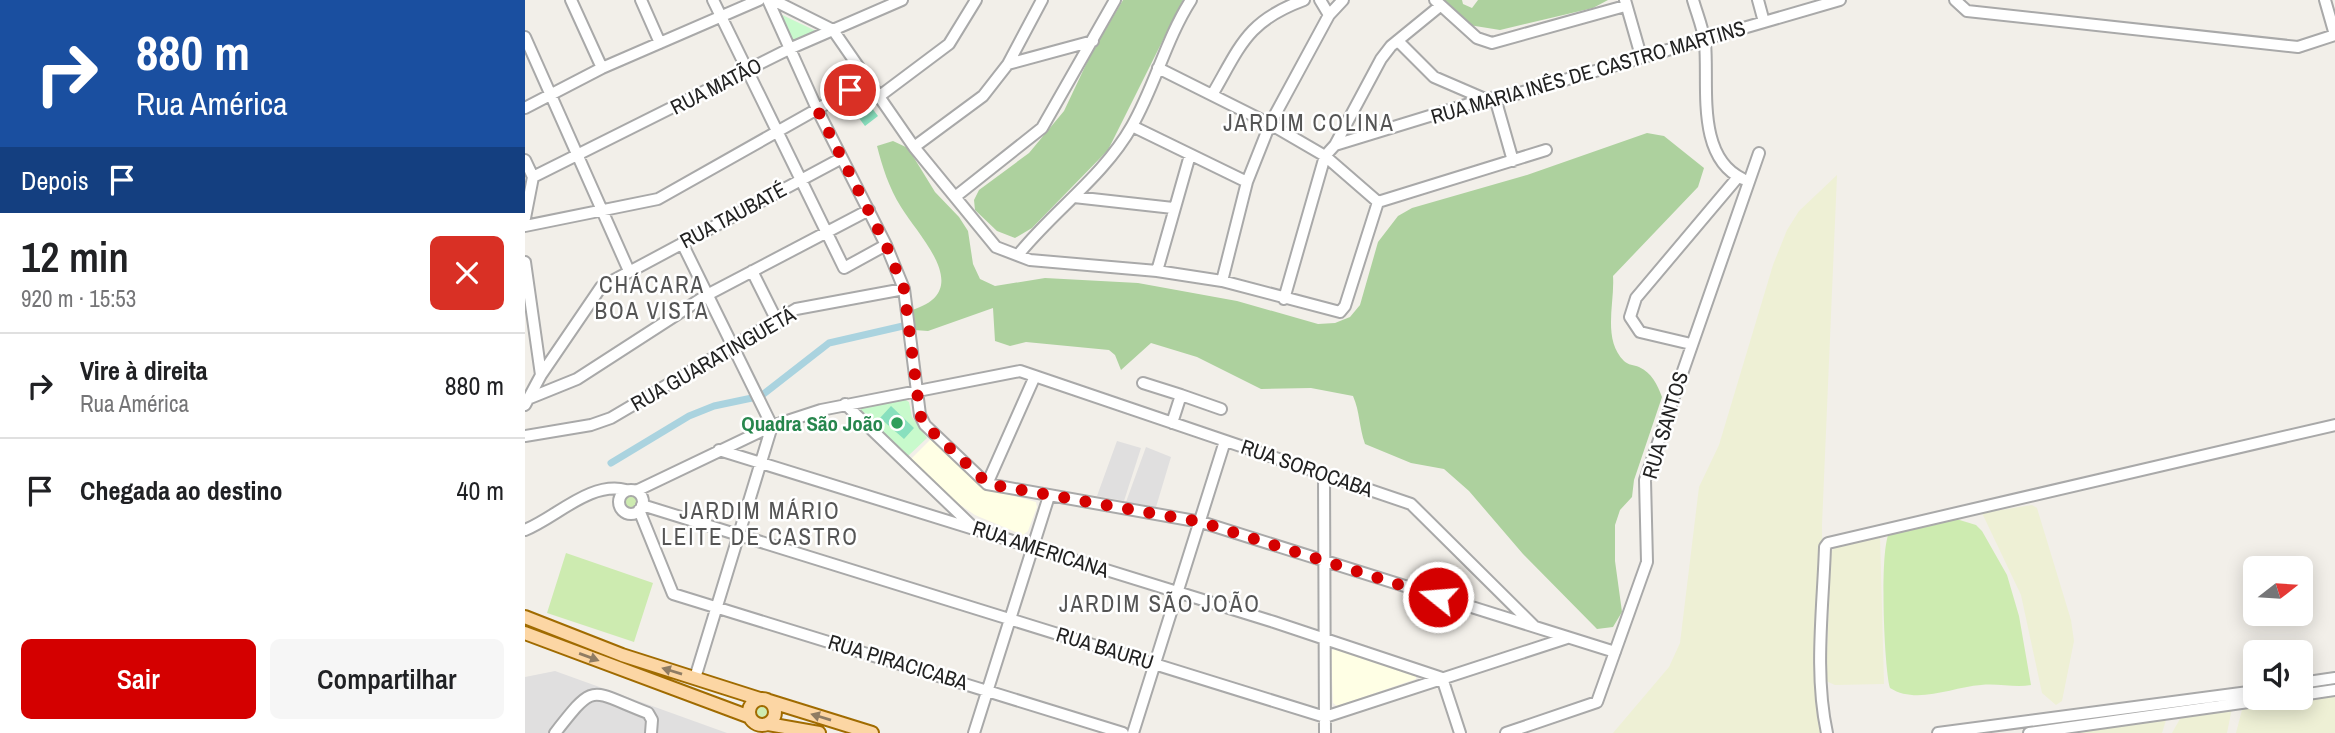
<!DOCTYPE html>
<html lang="pt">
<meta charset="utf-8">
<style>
body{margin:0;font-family:"Archivo Narrow",sans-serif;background:#f6f6f6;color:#202124;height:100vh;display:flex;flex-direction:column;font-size:26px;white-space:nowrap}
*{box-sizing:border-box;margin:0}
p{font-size:23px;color:#757577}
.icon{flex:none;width:38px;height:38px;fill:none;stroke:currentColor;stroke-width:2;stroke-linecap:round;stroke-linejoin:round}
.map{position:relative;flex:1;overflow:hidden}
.side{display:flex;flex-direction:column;background:#fff;width:525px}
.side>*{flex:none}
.guide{background:#1a4fa0;color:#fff;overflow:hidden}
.needle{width:46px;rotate:73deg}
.tools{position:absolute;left:1718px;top:556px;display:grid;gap:14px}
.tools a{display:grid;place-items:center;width:70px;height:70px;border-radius:10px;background:#fff;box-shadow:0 4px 18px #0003;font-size:35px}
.pin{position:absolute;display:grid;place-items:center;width:60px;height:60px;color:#fff;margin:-30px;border:4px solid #fff;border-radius:50%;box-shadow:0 2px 7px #0007}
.me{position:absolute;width:77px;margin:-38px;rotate:287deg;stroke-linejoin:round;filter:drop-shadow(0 0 5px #0008)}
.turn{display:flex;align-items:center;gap:24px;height:147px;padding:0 21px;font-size:32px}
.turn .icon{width:91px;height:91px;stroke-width:2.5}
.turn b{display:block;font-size:49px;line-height:60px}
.then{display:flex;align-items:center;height:66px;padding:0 21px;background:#0003;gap:14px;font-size:26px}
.round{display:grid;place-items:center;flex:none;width:74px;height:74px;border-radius:10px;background:#f6f6f6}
.summary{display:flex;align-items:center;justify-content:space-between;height:119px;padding:0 21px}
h1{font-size:42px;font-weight:600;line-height:52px}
.primary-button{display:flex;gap:14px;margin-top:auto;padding:14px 21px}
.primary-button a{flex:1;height:80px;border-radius:10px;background:#d40000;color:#fff;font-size:28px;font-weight:600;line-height:80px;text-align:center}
.primary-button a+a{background:#f6f6f6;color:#202124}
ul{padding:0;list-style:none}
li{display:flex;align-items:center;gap:21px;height:105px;padding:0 21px;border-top:2px solid #e0e0e0}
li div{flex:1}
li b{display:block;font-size:26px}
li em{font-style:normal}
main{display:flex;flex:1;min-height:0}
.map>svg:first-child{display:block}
.residential{fill:#e0dfdf}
.education{fill:#ffffe5}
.farmland{fill:#eef0d5}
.grass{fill:#cdebb0}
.forest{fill:#add19e}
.park{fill:#c8facc}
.pitch{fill:#88e0be}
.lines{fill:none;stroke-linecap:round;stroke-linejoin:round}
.canal{stroke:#aad3df;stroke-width:7}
.minor-casing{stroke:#a9a9a9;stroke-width:14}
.major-casing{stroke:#a06b00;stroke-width:16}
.minor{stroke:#fff;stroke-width:10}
.major{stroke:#fcd6a4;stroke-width:12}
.oneway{fill:#8f7c63}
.route{stroke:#d40000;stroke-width:12;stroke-dasharray:0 21.6}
.leisure-dot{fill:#2e9e5b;stroke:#fff;stroke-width:2.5}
.labels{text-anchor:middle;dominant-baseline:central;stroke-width:5;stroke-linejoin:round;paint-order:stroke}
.street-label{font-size:21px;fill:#222;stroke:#fff}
.leisure-label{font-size:21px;font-weight:bold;fill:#27864d;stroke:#fff;text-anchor:end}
.neighbourhood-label{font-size:23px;letter-spacing:2px;fill:#555;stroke:#fff}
</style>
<main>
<section class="side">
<div class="guide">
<div class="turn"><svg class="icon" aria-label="right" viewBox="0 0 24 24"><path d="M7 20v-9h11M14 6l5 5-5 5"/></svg><div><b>880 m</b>Rua América</div></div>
<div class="then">Depois<svg class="icon" aria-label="arrive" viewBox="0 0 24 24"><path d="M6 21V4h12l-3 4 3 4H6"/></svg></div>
</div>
<div class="summary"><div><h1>12 min</h1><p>920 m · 15:53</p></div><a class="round" style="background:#d93025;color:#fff"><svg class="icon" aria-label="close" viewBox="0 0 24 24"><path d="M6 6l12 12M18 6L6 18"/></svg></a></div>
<ul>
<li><svg class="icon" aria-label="right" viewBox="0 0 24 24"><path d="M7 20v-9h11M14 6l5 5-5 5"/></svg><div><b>Vire à direita</b><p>Rua América</p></div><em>880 m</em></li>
<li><svg class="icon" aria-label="arrive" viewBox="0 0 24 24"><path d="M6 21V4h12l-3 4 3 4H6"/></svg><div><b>Chegada ao destino</b></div><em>40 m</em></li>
</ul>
<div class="primary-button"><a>Sair</a><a>Compartilhar</a></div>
</section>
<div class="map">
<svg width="1810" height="733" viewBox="0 0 1810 733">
<rect width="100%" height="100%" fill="#f2efe9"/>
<path class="residential" d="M 592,441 L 616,448 L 599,501 L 572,496 Z
M 621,447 L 646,457 L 631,507 L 601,502 Z
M 30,671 L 202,733 L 0,733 L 0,677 Z"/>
<path class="education" d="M 406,439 L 459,488 L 511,502 L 512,507 L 503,531 L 498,535 L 450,515 L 434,504 L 386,459 Z
M 809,649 L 891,675 L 891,679 L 812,706 L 808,703 L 806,651 Z"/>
<path class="farmland" d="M 1312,175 L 1297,525 L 1299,733 L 1088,733 L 1144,667 L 1155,643 L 1174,487 L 1194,445 L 1248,265 L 1262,230 L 1274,211 Z
M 1507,505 L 1512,508 L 1546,620 L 1549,641 L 1537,701 L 1531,705 L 1517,693 L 1496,595 L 1457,513 Z
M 1355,536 L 1359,684 L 1310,685 L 1301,681 L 1306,551 L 1318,542 Z
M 1810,695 L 1810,733 L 1711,733 L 1718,706 Z
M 1707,708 L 1702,733 L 1647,733 L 1656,717 Z
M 1642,717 L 1637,733 L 1534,733 Z"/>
<path class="grass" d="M95 502a10 10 0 1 1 20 0a10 10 0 1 1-20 0Z
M 1428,518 L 1451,525 L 1457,531 L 1482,575 L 1494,616 L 1506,685 C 1490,688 1473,683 1456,685 C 1427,687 1392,705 1365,688 C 1359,669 1354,543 1365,532 Z
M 41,553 L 128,583 L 109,642 L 22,613 Z
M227 712a10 10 0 1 1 20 0a10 10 0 1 1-20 0Z"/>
<path class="forest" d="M 598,0 L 658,0 L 583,150 L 507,228 L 490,238 L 472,231 L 450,210 L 449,200 L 454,190 L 504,153 L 539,111 L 565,56 Z
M 917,0 L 937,0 L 938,4 L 947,8 L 953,0 L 1083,0 L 1068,8 L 975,30 L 944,25 Z
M 1122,133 L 1139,136 L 1179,168 L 1173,187 L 1088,276 C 1090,303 1077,339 1099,361 C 1103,365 1109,365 1114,367 C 1127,373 1132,384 1137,397 L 1109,480 L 1107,497 L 1095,510 L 1090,525 L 1090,561 L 1097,612 L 1088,627 L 1072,629 L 998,554 L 944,491 L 919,469 L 886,463 L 840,444 C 834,427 835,412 828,396 L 786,388 L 736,389 L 672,357 L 626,343 L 596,370 L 590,355 L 584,350 L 501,342 L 485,346 L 470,341 L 468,308 L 403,331 L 389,330 L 387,310 C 450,291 395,238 376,207 C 364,188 357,166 352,146 L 368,141 L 383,148 L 410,192 L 434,217 L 443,231 L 448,264 L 455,279 L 470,286 L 520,278 L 613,283 L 712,301 L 793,324 L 810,323 L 825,317 L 835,305 L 853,242 L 873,216 L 887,208 L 1002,175 Z"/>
<path class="park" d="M 251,12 L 291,31 L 267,44 Z
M 379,399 L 384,402 L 387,417 L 402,438 L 383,456 L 336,410 L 336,407 Z"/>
<path class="pitch" d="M 337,95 L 353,116 L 340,126 L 324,105 Z
M 366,406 L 389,428 L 379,439 L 355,418 Z"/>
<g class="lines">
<path class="canal" d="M 236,396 L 304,343 L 378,326
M 86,463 L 164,416 L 189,406 L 227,398"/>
<defs>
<path id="minor" d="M 46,0 L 77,68
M 116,0 L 135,43
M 188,0 L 319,268 L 361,245
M 243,0 L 292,109 L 361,245 L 379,289 L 395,415 L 400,425 L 462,484 L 676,522 L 1090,652
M 248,0 L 308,30 L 389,147 L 471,247 L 505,260 L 632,271 L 697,281 L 815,312 L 820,306 L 853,202
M 795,0 L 804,15
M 910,0 L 952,38 L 967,43 L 1100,6
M 1100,0 L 1116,56
M 1168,0 C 1172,14 1178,28 1180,43 C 1184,84 1170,157 1218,179
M 1233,0 L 1239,22
M 1430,0 L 1442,11 L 1773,47 L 1810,35
M 1800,0 L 1810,35
M 0,37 L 104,271
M 873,41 L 909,77 L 960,99
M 483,64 L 568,41
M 633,68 L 745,124 L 800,156 L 853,202
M 687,95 C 716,45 722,21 779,0
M 352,98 L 424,44 L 451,0
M 970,98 L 988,161
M 0,108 L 77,68 L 234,0
M 607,126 L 722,182
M 810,145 L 960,99 L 991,94 L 1315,0
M 389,147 L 458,96 L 483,64 L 517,0
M 0,160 L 8,177 L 0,218
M 8,177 L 264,49 L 377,0
M 430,197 L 517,128 L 590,0
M 549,197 L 648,208
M 853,202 L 1021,150
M 0,226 L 133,199 L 342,81
M 157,243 L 247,426
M 493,255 C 529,210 578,177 607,126 C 630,86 641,39 666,0
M 0,262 L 16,375
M 227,271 L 253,323
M 632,271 L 665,155
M 697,281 L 722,182 L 745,124 L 804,15 L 818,0
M 759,299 L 800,156 L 810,145 L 856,59 L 866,46 L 915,6
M 1166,344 L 1115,332 L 1105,317 L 1111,298 L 1213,177
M 618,383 L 656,395 L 647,423
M 656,395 L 696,409
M 5,398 L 52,379 L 182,295 L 344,210
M 320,404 L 447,526
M 0,405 L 16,375 L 76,287 L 317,158
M 0,436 L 66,425 L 86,418 L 271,309 L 379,289
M 194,450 L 749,622 L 917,678 L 935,733
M 799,474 L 800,733
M 462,484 L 510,376
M94 502a12 12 0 1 1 24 0a12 12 0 1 1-24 0Z
M 111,491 L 247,426 L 296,410 L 495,371 L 886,504 L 1009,626
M 117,505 L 800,717 L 1042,638
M 114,510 L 148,594 L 598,733
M 0,530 C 32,517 65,481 101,490
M 170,678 L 247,426
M 1776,683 L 1810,678
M 1776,695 L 1810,690
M 30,733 C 71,681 63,690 123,713 L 127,720 L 126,733
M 449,733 L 524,496
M 608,733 L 700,441
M 981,733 L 1072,702 L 1122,562 L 1120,480 L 1234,153
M 1302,733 C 1289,674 1298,608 1300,547 L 1303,543 L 1810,425
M 1413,733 L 1731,691
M 1504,733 L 1752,698"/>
<path id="major" d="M 0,617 L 97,655 L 235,699
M 0,633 L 225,717
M224 712a13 13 0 1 1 26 0a13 13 0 1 1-26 0Z
M 244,701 L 347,733
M 243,724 L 294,733"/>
</defs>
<use href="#minor" class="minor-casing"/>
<use href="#major" class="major-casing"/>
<use href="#minor" class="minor"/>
<use href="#major" class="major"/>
</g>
<defs><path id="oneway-solid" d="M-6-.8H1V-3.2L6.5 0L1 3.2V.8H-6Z" transform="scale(1.75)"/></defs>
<g class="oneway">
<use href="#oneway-solid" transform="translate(64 657) rotate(20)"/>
<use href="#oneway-solid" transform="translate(147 671) rotate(-163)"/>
<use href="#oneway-solid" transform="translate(296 717) rotate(-163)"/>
</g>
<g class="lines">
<path class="route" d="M 325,90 L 292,109 L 361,245 L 379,289 L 395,415 L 400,425 L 463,484 L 676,522 L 913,597"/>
</g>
<circle class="leisure-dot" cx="372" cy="423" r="7"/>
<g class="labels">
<g class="street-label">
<text transform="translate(1063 72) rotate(-16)">RUA MARIA INÊS DE CASTRO MARTINS</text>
<text transform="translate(191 86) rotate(-27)">RUA MATÃO</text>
<text transform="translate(208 215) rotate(-28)">RUA TAUBATÉ</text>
<text transform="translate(188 359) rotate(-30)">RUA GUARATINGUETÁ</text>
<text transform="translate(1140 425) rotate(-73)">RUA SANTOS</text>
<text transform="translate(782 468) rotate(19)">RUA SOROCABA</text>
<text transform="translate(516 549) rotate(18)">RUA AMERICANA</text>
<text transform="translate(580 648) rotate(17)">RUA BAURU</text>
<text transform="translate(373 662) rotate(17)">RUA PIRACICABA</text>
</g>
<g class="leisure-label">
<text x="358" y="423">Quadra São João</text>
</g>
<g class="neighbourhood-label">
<text x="784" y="122">JARDIM COLINA</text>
<text x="127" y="284">CHÁCARA<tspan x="127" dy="26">BOA VISTA</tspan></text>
<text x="235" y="510">JARDIM MÁRIO<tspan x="235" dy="26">LEITE DE CASTRO</tspan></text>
<text x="635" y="603">JARDIM SÃO JOÃO</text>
</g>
</g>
</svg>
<div class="tools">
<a><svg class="needle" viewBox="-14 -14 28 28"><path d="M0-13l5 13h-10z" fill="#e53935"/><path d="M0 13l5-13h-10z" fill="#757577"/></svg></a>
<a><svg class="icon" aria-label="sound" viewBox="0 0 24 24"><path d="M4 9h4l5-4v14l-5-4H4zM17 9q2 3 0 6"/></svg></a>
</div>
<div class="pin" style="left:325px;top:90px;background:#d93025"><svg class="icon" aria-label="arrive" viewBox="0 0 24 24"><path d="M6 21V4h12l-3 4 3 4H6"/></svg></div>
<svg class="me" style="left:913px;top:597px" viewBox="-20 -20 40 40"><circle r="17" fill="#d40000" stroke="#fff" stroke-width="3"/><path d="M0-11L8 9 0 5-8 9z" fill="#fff"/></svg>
</div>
</main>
